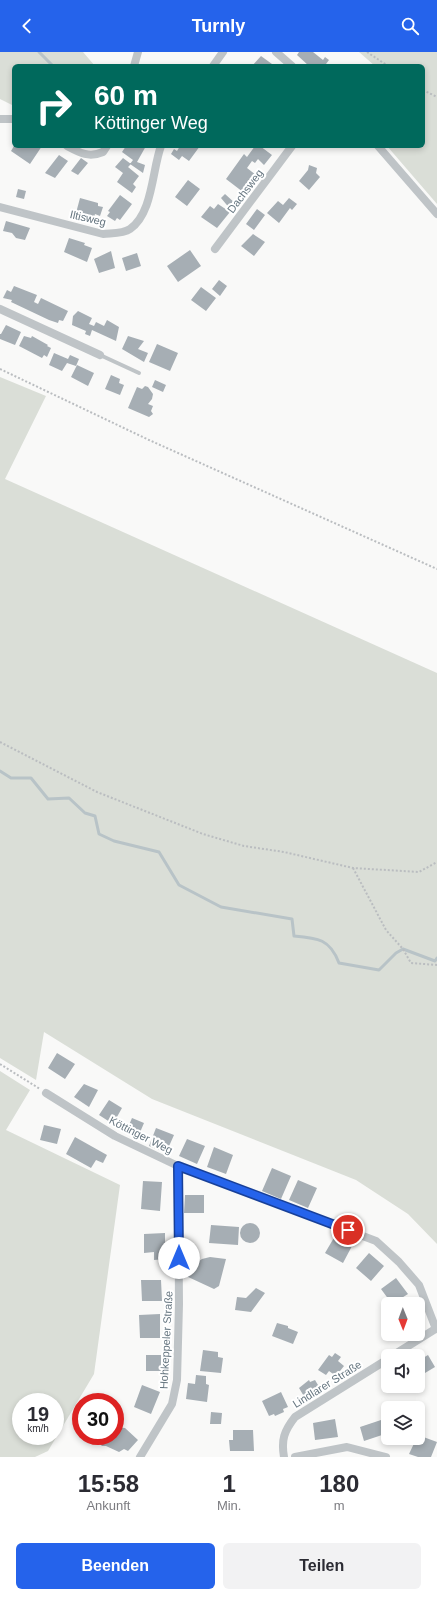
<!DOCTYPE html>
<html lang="de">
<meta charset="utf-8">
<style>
body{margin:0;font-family:Arial,sans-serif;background:#f2f2f3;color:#2b2b33;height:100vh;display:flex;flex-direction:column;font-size:15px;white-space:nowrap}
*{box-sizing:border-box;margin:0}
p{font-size:13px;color:#7c7c81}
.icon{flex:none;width:22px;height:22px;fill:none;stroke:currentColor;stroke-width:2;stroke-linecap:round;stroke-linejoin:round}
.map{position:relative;height:1405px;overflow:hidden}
.details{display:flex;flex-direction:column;background:#fff;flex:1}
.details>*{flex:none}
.banner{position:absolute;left:12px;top:12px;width:413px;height:84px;border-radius:6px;box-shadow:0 2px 6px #0003;background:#00695c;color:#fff;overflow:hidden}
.needle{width:26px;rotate:179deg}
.tools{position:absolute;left:381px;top:1245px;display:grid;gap:8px}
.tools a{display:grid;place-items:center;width:44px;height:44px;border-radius:6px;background:#fff;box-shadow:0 2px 6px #0003;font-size:20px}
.speed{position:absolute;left:12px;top:1341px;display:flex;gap:8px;font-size:20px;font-weight:700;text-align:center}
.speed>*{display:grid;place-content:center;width:52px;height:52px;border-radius:50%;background:#fff;box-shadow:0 2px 6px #0003;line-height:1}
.speed small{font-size:10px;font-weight:400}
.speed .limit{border:6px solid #d22;background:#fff;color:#111}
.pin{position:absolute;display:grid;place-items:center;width:34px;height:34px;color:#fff;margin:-17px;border:2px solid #fff;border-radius:50%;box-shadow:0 1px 4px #0007}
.me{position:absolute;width:44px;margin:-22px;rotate:0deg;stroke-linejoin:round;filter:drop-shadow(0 0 3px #0008)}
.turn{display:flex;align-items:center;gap:14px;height:84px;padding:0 16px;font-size:18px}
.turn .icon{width:52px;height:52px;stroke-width:2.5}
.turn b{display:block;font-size:28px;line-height:34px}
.eta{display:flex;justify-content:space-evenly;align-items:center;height:68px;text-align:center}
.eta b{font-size:24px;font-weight:700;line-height:28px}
.primary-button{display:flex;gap:8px;margin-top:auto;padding:8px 16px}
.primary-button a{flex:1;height:46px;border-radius:6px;background:#2563eb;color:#fff;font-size:16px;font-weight:700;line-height:46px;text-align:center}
.primary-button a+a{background:#f2f2f3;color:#2b2b33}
header{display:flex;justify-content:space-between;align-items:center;height:52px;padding:0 16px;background:#2563eb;color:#fff;font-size:18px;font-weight:700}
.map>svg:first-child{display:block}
.green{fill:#daded7;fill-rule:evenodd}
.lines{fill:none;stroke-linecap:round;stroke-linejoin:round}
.stream{stroke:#b8c3c7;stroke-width:3}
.building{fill:#a6aeb4}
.path{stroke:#babdc0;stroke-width:2;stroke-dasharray:2 2;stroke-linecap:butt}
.lane{stroke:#bfc4c7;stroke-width:4}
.street{stroke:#bfc4c7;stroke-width:8}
.route-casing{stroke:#184099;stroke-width:10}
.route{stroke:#2563eb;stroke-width:7}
.labels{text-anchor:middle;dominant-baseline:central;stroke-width:4;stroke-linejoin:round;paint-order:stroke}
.street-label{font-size:11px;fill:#667680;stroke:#fff}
</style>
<header><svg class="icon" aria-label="back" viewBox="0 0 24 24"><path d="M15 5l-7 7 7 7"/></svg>Turnly<svg class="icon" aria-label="search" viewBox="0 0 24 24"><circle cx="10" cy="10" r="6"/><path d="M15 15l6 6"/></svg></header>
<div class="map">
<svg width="437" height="1405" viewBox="0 0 437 1405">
<rect width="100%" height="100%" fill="#f9f9f8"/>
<path class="green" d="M 0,0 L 83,0 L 95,14 L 14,14 L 14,54 L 0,47 Z
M 359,0 L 437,0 L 437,152 L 387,94 L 423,94 L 423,14 L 375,14 Z
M 0,325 L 46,344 L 5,427 L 437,621 L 437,1192 L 408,1162 L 356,1128 L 152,1047 L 44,980 L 36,1028 L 0,1006 Z
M 0,1019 L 30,1038 L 6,1078 L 120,1133 L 94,1322 L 48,1399 L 35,1405 L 0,1405 ZM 21,1350 L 55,1350 L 55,1384 L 21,1384 Z"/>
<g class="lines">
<path class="stream" d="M 39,0 L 53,14
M 0,719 L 11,726 L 31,726 L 48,747 L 69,746 L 85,761 L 95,764 L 99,782 L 114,789 L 159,800 L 179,833 L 221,855 L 292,867 L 294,884 C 318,886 330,887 339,911 L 379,918 L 396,901 L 403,897 L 435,909 L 437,906"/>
</g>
<path class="building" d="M 299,0 L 313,0 L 323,8 L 325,5 L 329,8 L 326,12 L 329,14 L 309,14 L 297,3 Z
M 261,4 L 272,12 L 271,14 L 252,14 Z
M 14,94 L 30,95 L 42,94 L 30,112 L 11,99 Z
M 126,94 L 146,94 L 137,110 L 145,113 L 143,121 L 130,112 L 133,108 L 122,100 Z
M 180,94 L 200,94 L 189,109 L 182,104 L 179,108 L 171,102 L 174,97 L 177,99 Z
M 255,94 L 260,94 L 272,103 L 264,113 L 258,107 L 255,111 L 252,109 L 247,116 L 256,123 L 243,140 L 226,127 L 244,102 L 247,105 Z
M 59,103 L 68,109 L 55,126 L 45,121 Z
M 81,106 L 88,111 L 78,123 L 71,119 Z
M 123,106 L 131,112 L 128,115 L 139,124 L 133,132 L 136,135 L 132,141 L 117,130 L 123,121 L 115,115 Z
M 309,113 L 317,116 L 316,121 L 320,125 L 309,138 L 299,129 L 308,118 Z
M 188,128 L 200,137 L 187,154 L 175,145 Z
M 18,137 L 26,139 L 24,147 L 16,145 Z
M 225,142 L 236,152 L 231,158 L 221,146 Z
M 120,143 L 132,152 L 120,168 L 117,166 L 115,169 L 107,164 L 110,160 L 108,159 Z
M 80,146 L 98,151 L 98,154 L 103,155 L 100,164 L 95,162 L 94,166 L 76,161 Z
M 289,146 L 297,152 L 292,158 L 290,156 L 279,171 L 267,161 L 278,149 L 283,153 Z
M 218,152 L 230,160 L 217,176 L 201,165 L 210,154 L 214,157 Z
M 257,157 L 265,163 L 254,178 L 246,172 Z
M 6,169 L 30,176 L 25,188 L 16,186 L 12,181 L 3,179 Z
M 253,182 L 265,190 L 254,204 L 241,194 Z
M 69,186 L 85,191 L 84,193 L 92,196 L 87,210 L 64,200 Z
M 190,198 L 201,214 L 178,230 L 167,214 Z
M 111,199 L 115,216 L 99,221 L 94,207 Z
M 137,201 L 141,214 L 126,219 L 122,206 Z
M 219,228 L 227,234 L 220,244 L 212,237 Z
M 14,234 L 37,243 L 34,250 L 38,252 L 41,246 L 68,259 L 63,269 L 59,268 L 58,271 L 49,268 L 11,250 L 12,248 L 3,246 L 7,238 L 11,240 Z
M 201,235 L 216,246 L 206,259 L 191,248 Z
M 78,259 L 92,266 L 89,272 L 94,274 L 96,270 L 104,274 L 107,268 L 119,275 L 116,289 L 92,278 L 90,284 L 85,282 L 86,279 L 72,273 L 73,264 Z
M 6,273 L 21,280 L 15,293 L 0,287 L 0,282 L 1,282 Z
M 24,284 L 31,286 L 32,284 L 48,293 L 47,294 L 51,296 L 47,305 L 44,303 L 42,306 L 19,294 Z
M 128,284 L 144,289 L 138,297 L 148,301 L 144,310 L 122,297 Z
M 157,292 L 178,301 L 170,319 L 149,310 Z
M 54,301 L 68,307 L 70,303 L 79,307 L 76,314 L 67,311 L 62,319 L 49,313 Z
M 77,313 L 94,321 L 88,334 L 71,325 Z
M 111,323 L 120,327 L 119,331 L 124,333 L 120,343 L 105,337 Z
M 155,328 L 166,333 L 163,340 L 152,335 Z
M 145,334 L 148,335 L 153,342 L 152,347 L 148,352 L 153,354 L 151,359 L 153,362 L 149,365 L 128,356 L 137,335 L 142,337 Z
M 57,1001 L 75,1012 L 65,1027 L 48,1016 Z
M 84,1032 L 98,1038 L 89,1055 L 74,1045 Z
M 109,1048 L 122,1056 L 113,1072 L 99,1063 Z
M 132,1066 L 144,1071 L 138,1085 L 126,1080 Z
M 44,1073 L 61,1077 L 57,1092 L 40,1088 Z
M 156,1076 L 174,1083 L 166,1101 L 149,1094 Z
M 75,1085 L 107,1103 L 103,1111 L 96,1108 L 91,1116 L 66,1102 Z
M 187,1087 L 205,1094 L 197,1112 L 179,1104 Z
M 214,1095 L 233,1103 L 226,1122 L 207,1115 Z
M 272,1116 L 291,1124 L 281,1147 L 262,1139 Z
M 298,1128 L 317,1136 L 308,1156 L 289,1148 Z
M 143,1129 L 162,1130 L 160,1159 L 141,1157 Z
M 185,1143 L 204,1143 L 204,1161 L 184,1161 Z
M240 1181a10 10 0 1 1 20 0a10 10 0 1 1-20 0Z
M 211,1173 L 239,1175 L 238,1193 L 209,1191 Z
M 165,1181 L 165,1207 L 154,1208 L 154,1200 L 144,1201 L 144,1182 Z
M 335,1184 L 352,1194 L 343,1211 L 325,1201 Z
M 369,1201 L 384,1214 L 371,1229 L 356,1216 Z
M 210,1205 L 226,1207 L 219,1234 L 214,1237 L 186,1224 L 188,1217 L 202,1207 Z
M 396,1226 L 408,1242 L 392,1252 L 381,1237 Z
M 141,1228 L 161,1228 L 162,1249 L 142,1249 Z
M 256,1236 L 265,1241 L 251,1260 L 235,1258 L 237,1245 L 246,1246 Z
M 160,1262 L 160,1286 L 140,1286 L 139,1263 Z
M 277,1271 L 288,1274 L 288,1276 L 298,1280 L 293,1292 L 272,1284 Z
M 388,1282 L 404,1282 L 405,1283 L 397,1288 L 395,1284 L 390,1286 Z
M 203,1298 L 218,1300 L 218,1305 L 223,1306 L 221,1321 L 200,1319 Z
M 335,1301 L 341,1305 L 338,1309 L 344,1314 L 336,1324 L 329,1319 L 326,1323 L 318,1318 L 329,1303 L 332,1305 Z
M 146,1303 L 161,1303 L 161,1319 L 146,1319 Z
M 428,1303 L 435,1315 L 425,1321 L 422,1316 L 420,1317 L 418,1310 L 423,1305 L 423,1306 Z
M 196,1323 L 206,1324 L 206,1332 L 209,1333 L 207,1350 L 186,1347 L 188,1331 L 195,1332 Z
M 309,1328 L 310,1330 L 315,1328 L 321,1338 L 305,1346 L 299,1336 Z
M 142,1333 L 160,1340 L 151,1362 L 134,1355 Z
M 281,1340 L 288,1355 L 283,1357 L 284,1360 L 275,1364 L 274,1362 L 269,1364 L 262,1349 Z
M 211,1360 L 222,1361 L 221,1372 L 210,1372 Z
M 387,1366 L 388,1381 L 364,1389 L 360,1375 Z
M 335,1367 L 338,1385 L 315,1388 L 313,1371 Z
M 115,1375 L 125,1376 L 138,1388 L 128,1399 L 124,1397 L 119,1400 L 106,1394 L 102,1394 L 99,1391 L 103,1384 L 115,1384 Z
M 233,1378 L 253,1378 L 254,1399 L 230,1399 L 229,1388 L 233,1388 Z
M 418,1383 L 437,1390 L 431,1405 L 418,1405 L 409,1402 Z"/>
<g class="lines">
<path class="path" d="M 367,0 L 388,14
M 423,38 L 437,45
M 0,317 L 149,388 L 437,517
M 0,690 L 97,740 L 203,782 L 244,794 L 284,800 L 353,816 L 419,820 L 437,810
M 353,816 L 386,878 L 403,897 L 411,911 L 437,913
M 0,1012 L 40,1037"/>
<path class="lane" d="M 100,303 L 139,321"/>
<path class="street" d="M 276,0 L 292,14
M 134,14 L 138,0
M 213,14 L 223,0
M 0,67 L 14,67
M 67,94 C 80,101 89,106 103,100 L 107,94
M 378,94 L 437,162
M 0,155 L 103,182 C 111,181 123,182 130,177 C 153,161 152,118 161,94
M 215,197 L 292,94
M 0,257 L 100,303
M 46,1041 L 115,1084 L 178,1114 L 376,1189 L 399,1210 L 419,1233 L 436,1277
M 392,1304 L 437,1276
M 140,1405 L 172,1352 L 177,1328 L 179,1252 L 178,1114
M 284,1405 C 281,1388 284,1379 295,1365 L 388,1307
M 295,1405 L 347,1395 L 386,1405"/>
</g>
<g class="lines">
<defs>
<path id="route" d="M 179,1206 L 178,1114 L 348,1178"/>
</defs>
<use href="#route" class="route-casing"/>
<use href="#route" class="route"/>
</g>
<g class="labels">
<g class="street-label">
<text transform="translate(245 139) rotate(-53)">Dachsweg</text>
<text transform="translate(88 166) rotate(13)">Iltisweg</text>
<text transform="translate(141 1083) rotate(27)">Köttinger Weg</text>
<text transform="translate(166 1288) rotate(-87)">Hohkeppeler Straße</text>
<text transform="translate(327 1332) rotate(-32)">Lindlarer Straße</text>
</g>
</g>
</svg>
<div class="tools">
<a><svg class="needle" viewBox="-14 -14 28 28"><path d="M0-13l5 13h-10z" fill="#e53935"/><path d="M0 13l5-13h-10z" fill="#7c7c81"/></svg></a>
<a><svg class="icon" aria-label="sound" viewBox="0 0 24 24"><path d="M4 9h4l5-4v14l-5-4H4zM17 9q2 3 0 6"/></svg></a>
<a><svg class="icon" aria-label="layers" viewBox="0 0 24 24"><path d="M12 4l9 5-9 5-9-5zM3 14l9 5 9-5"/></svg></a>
</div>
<div class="speed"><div>19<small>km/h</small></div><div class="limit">30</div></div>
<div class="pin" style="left:348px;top:1178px;background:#d93025"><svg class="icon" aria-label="arrive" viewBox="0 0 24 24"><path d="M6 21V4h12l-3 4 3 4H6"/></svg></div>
<svg class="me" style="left:179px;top:1206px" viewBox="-20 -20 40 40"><circle r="19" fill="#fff"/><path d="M0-13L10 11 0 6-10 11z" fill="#2563eb"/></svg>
<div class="banner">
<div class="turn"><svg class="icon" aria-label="right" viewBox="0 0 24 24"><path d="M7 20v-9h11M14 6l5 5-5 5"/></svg><div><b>60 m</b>Köttinger Weg</div></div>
</div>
</div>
<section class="details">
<div class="eta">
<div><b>15:58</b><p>Ankunft</p></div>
<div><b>1</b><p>Min.</p></div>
<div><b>180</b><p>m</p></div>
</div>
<div class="primary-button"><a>Beenden</a><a>Teilen</a></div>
</section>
